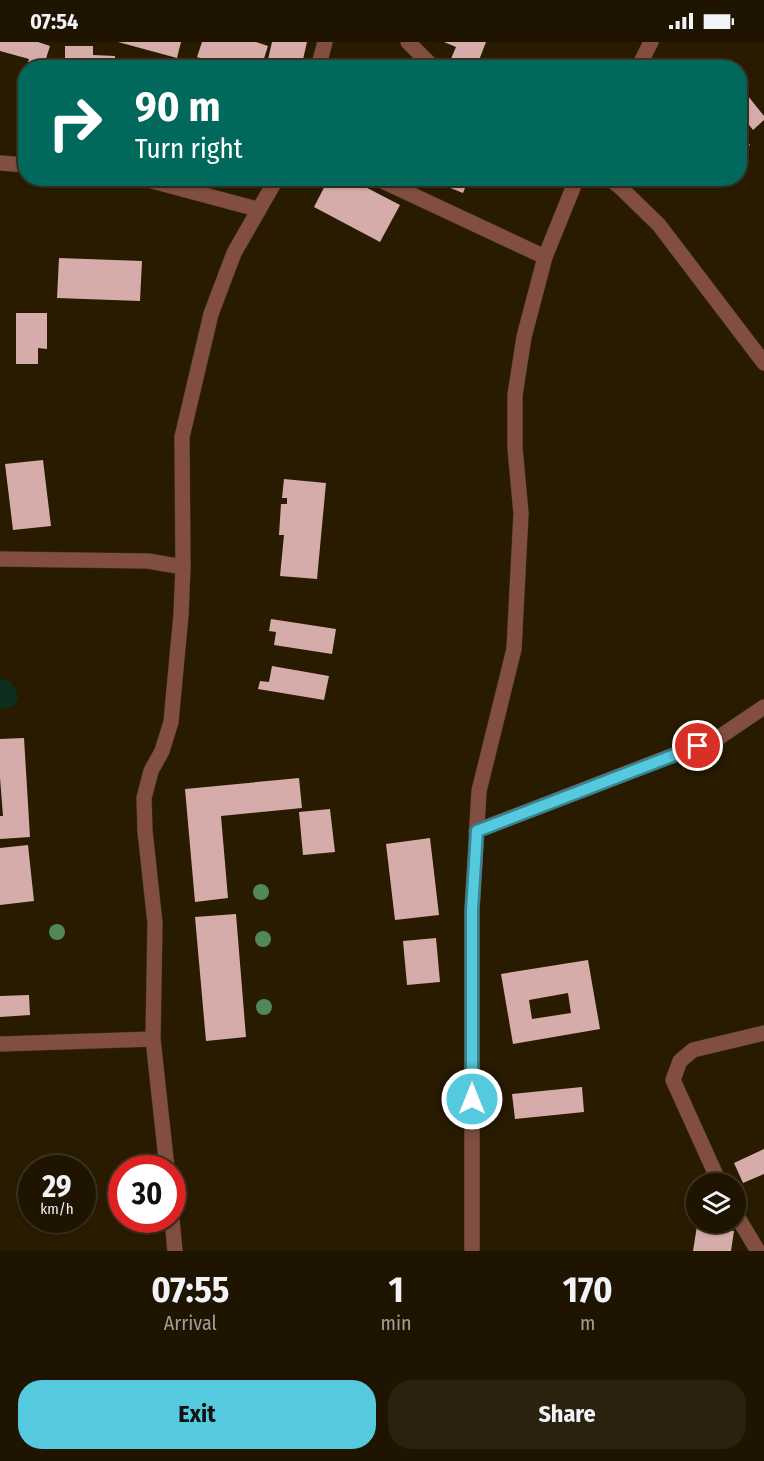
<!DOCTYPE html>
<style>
body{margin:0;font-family:"Fira Sans Condensed",sans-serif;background:#2b210f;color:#f1f3f6;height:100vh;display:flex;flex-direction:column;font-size:22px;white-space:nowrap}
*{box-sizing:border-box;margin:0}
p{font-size:20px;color:#a19e99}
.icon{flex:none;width:33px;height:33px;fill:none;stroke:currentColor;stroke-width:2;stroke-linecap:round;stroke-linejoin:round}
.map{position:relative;height:1209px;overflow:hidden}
.drawer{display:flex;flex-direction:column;background:#1e1400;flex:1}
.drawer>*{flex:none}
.top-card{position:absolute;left:18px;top:18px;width:729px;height:126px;border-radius:24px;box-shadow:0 2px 4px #0004,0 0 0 2px #3c3322;background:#00695c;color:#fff;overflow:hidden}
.buttons{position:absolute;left:686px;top:1131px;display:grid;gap:12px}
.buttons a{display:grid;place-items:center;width:60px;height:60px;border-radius:50%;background:#1e1400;box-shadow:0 2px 4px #0004,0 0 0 2px #3c3322;font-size:30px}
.speed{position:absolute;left:18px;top:1113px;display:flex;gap:12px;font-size:30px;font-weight:700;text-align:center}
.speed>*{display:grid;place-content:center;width:78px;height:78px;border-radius:50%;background:#1e1400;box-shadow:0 2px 4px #0004,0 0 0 2px #3c3322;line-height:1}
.speed small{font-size:15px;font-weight:400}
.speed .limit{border:9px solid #d22;background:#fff;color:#111}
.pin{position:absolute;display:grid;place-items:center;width:51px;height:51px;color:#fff;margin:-26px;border:3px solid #fff;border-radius:50%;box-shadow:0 2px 6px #0007}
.me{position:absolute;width:66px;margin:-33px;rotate:0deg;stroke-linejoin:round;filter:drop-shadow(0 0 4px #0008)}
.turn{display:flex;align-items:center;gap:21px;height:126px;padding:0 18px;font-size:27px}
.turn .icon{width:78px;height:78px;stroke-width:2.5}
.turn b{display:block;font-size:42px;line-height:51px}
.eta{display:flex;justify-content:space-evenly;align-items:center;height:102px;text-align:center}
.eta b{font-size:36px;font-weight:700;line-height:42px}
.primary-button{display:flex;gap:12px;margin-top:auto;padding:12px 18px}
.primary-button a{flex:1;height:69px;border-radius:24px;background:#55cadf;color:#111;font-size:24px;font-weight:700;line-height:69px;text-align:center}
.primary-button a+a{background:#2b210f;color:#f1f3f6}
.status{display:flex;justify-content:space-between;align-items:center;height:42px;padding:0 30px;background:#1e1400;direction:ltr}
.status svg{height:16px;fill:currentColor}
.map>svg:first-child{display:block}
.green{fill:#0d2f1d}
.building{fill:#d6acaa;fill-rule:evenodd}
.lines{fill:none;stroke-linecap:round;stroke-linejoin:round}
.street-casing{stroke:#43361d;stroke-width:16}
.street{stroke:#814e41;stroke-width:15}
.tree{fill:#51875a}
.route-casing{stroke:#378391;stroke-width:15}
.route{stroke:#55cadf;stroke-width:10}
</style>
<div class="status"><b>07:54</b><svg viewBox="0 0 49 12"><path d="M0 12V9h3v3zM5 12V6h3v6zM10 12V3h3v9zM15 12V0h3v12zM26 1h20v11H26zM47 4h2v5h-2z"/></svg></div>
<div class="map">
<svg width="764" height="1209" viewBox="0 0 764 1209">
<rect width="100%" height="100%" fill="#281b00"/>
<path class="green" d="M 0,637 C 12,637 16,646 18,657 L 13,665 L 0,666 Z"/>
<path class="building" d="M 0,0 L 38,0 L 50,4 L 43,26 L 26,26 L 29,17 L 0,9 Z
M 118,0 L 181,0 L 177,16 Z
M 202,0 L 256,0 L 268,4 L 261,26 L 220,26 L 221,23 L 197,15 Z
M 272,0 L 307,0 L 301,26 L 266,26 Z
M 444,0 L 486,0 L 476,26 L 447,26 L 456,5 Z
M 65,4 L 93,4 L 93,13 L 115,14 L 115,26 L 65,26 Z
M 740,44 L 764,74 L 764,78 L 753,88 L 740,71 Z
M 740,90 L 750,103 L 740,112 Z
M 329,136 L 348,136 L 400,163 L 380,200 L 314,165 Z
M 435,136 L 469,136 L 463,151 L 433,139 Z
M 59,216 L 142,219 L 140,259 L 57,256 Z
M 16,271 L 47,271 L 47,307 L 38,306 L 38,322 L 16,322 Z
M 43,418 L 51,484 L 13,488 L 5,422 Z
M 284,437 L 326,441 L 317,537 L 280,534 L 284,493 L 279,493 L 281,462 L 287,462 L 287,456 L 282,456 Z
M 271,577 L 336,587 L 332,612 L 274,603 L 276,590 L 269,589 Z
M 272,624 L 329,634 L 324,658 L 258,647 L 260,639 L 269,640 Z
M 24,696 L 30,795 L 0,797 L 0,774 L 3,774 L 0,736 L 0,697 Z
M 299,736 L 302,766 L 221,774 L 228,856 L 195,860 L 185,747 Z
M 330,767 L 335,810 L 303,813 L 299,770 Z
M 430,796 L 439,873 L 395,878 L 386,802 Z
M 28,803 L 34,859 L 0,863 L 0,806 Z
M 236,872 L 246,995 L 206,999 L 195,875 Z
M 436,896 L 440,940 L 407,943 L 403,899 Z
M 588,918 L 600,987 L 513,1002 L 501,932 ZM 568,951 L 571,971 L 532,977 L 529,958 Z
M 29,953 L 30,973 L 0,975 L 0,954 Z
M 582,1045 L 584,1070 L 515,1077 L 512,1052 Z
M 764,1107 L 764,1132 L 743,1141 L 734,1121 Z
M 697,1184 L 734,1189 L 731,1209 L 693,1209 Z"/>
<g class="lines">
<defs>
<path id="street" d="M 408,0 L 434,26
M 318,26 L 325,0
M 638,26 L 651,0
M 0,121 L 26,123
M 141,136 L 257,167
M 376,136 L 545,215
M 609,136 L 620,145 L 659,183 L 764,321
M 0,517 L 148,519 L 183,525 L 181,573 L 171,680 L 162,709 L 151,729 L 144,756 L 145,789 L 155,881 L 153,997 L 167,1126
M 183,525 L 182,395 L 211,272 L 234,211 L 277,136
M 476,789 L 718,696 L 764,665
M 0,1002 L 153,997
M 720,1142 L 673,1038 L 680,1019 L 693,1008 L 764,991
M 735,1171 L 758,1209
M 172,1178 L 175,1209
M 472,1209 L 472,868 L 479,749 L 514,607 L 521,471 L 515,406 L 515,353 L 524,295 L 545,215 L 577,136"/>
</defs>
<use href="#street" class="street-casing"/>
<use href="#street" class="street"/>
</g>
<g class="tree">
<circle cx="261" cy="850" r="8"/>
<circle cx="57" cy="890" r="8"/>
<circle cx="263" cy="897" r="8"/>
<circle cx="264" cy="965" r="8"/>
</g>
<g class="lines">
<defs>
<path id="route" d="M 472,1057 L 472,868 L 477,789 L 698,704"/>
</defs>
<use href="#route" class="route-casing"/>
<use href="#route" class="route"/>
</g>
</svg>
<div class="buttons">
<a><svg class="icon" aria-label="layers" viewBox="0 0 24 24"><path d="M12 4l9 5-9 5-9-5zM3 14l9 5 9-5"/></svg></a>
</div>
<div class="speed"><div>29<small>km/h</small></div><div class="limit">30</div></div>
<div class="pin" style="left:698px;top:704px;background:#d93025"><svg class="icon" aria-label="arrive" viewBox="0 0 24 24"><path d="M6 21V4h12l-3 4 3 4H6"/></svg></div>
<svg class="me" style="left:472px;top:1057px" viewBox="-20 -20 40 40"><circle r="17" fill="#55cadf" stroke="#fff" stroke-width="3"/><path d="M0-11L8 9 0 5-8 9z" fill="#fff"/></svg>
<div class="top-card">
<div class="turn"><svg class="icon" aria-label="right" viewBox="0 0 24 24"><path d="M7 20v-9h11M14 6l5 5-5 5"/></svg><div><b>90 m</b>Turn right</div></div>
</div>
</div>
<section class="drawer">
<div class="eta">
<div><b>07:55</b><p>Arrival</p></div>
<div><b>1</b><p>min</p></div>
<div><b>170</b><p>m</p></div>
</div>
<div class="primary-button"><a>Exit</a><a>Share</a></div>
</section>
